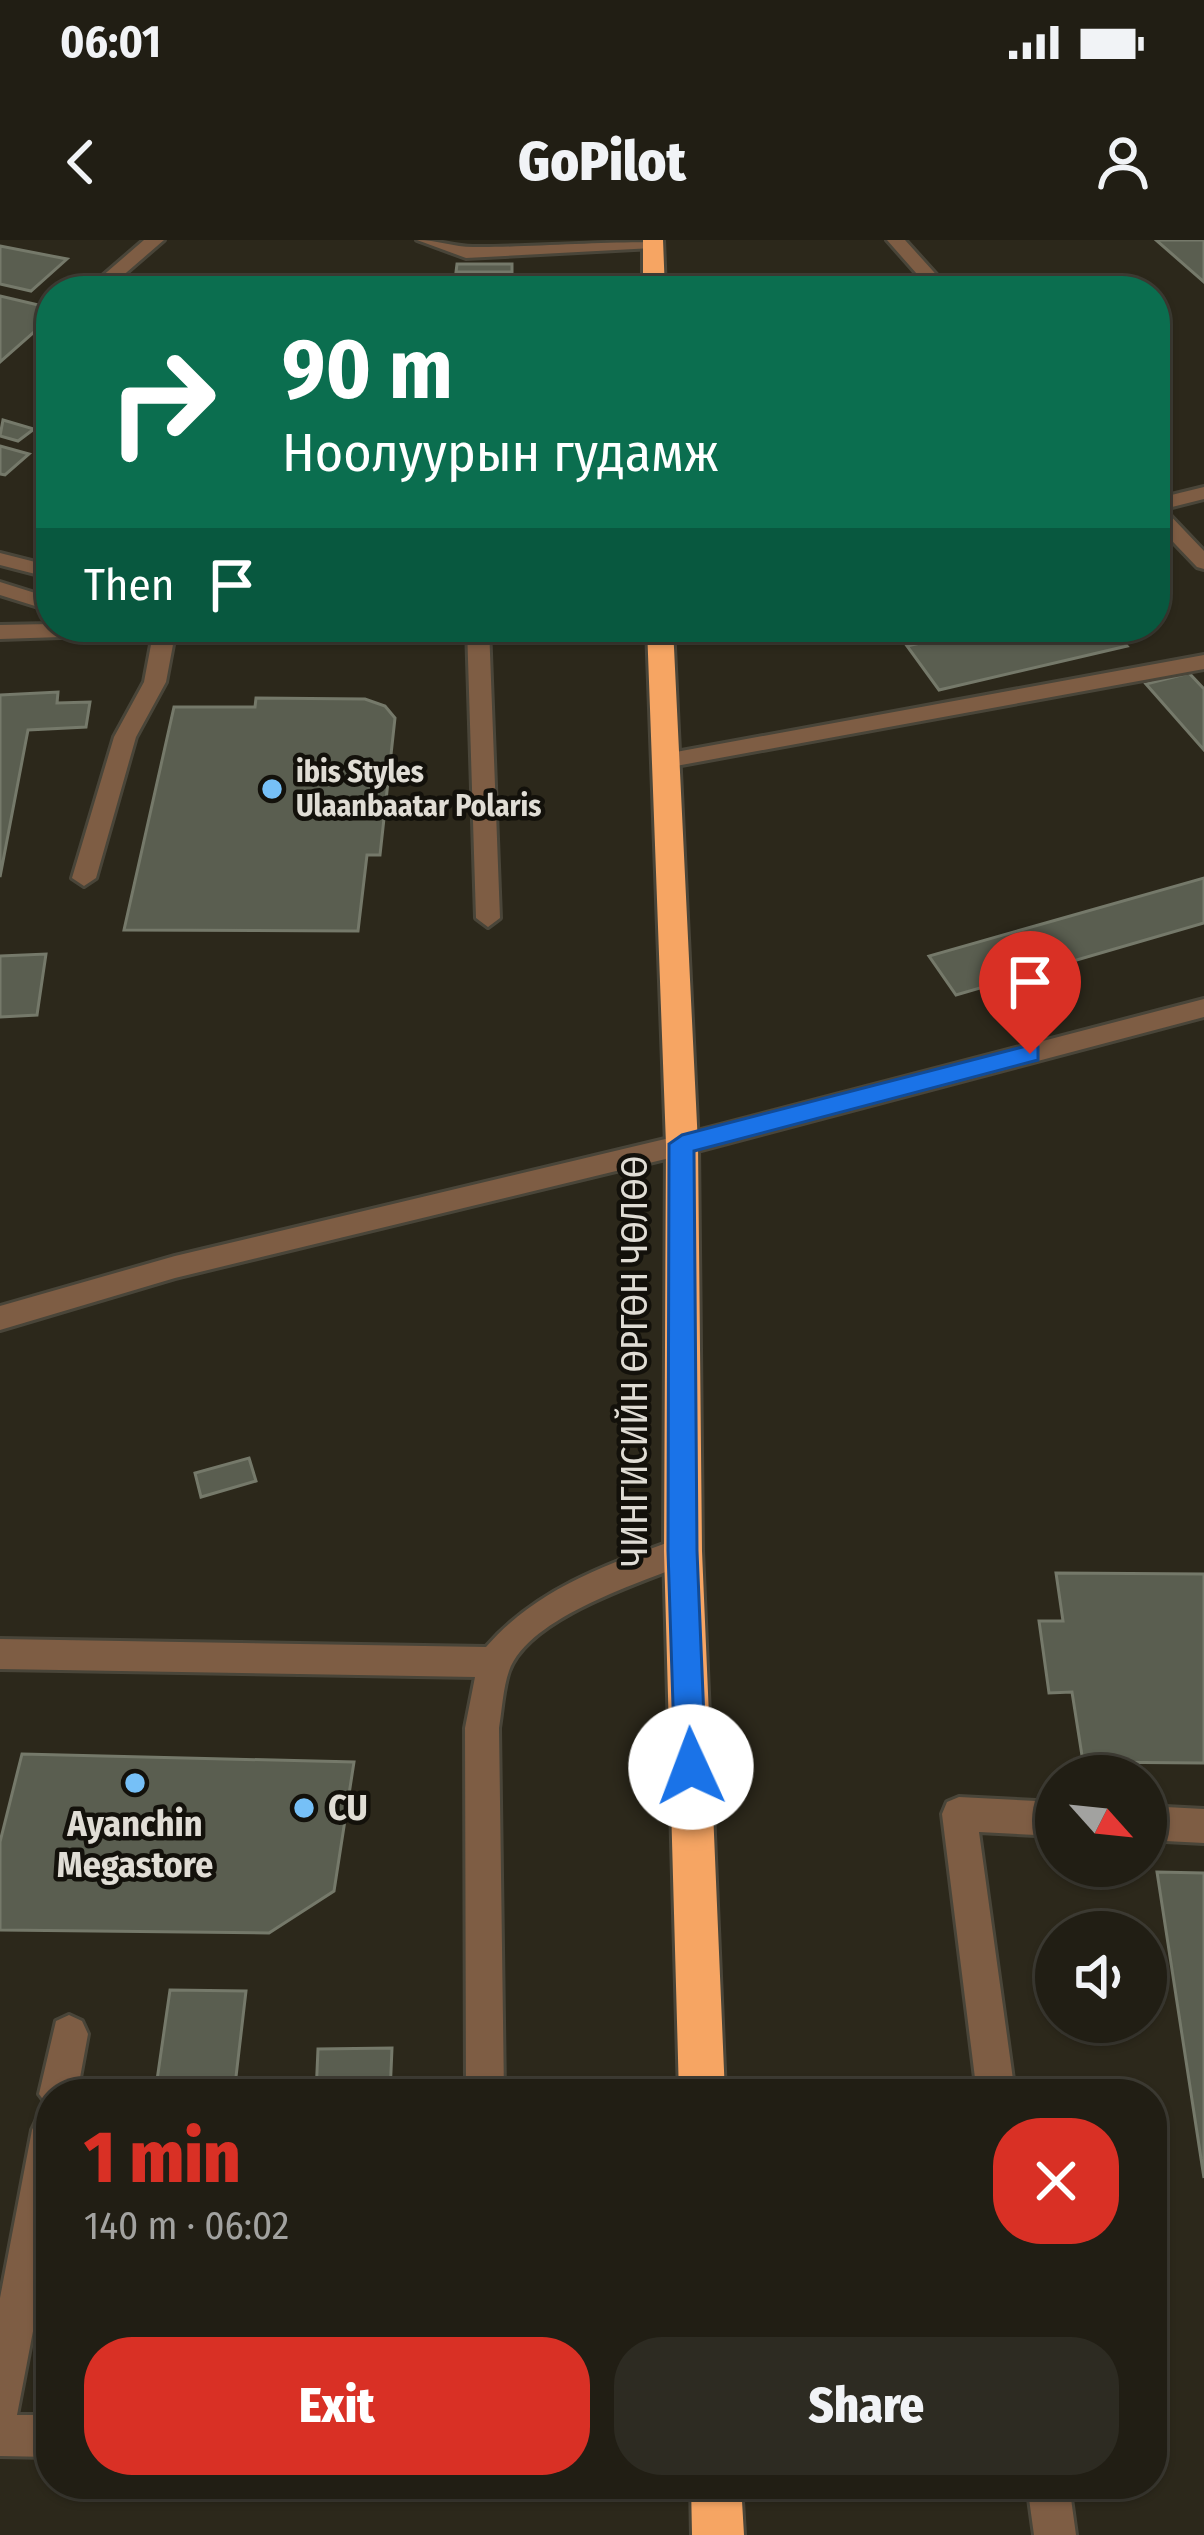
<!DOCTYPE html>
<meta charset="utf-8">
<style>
body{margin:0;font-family:"Fira Sans Condensed",sans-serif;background:#2d2b22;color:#f1f3f6;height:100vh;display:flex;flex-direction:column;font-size:45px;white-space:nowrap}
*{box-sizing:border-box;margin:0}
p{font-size:39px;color:#a2a2a0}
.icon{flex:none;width:66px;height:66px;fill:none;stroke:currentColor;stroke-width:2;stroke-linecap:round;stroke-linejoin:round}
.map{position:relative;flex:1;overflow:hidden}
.details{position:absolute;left:36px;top:1839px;width:1131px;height:420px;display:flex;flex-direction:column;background:#211e14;border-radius:48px;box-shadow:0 3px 9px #0004,0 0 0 3px #3e3c34}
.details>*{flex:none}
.guide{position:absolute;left:36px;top:36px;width:1134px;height:366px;border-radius:48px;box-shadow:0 3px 9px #0004,0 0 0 3px #3e3c34;background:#0b6e4f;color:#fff;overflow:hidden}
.needle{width:78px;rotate:117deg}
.buttons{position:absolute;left:1035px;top:1515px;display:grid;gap:24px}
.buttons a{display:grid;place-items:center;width:132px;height:132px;border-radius:50%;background:#211e14;box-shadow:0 3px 9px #0004,0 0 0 3px #3e3c34;font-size:60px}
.pin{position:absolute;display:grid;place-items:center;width:102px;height:102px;color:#fff;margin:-123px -51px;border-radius:50% 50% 50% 0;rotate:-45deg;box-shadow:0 0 12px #0007}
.pin .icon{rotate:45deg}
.me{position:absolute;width:132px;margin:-66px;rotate:358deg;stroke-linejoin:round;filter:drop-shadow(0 0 9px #0008)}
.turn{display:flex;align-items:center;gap:42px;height:252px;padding:0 48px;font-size:54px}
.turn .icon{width:156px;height:156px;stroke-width:2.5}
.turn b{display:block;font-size:84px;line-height:102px}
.then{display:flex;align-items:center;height:114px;padding:0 48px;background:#0003;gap:24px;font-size:45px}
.round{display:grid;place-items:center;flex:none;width:126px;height:126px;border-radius:48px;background:#2d2b22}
.summary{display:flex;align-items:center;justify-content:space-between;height:204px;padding:0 48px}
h1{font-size:72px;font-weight:800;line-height:90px;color:#d93025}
.cta{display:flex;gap:24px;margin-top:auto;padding:24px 48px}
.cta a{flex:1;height:138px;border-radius:48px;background:#d93025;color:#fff;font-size:48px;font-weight:800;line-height:138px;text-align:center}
.cta a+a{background:#2d2b22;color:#f1f3f6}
.status{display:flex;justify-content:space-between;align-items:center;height:84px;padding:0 60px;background:#211e14;direction:ltr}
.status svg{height:33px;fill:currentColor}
header{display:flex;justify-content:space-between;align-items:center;height:156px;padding:0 48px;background:#211e14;font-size:54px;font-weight:800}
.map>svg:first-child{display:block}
.building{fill:#5a5e50;stroke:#75796a;stroke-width:3}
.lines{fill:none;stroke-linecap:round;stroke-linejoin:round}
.minor-casing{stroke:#494539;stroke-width:6}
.highway-casing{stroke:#494539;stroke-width:6}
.minor{fill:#7e5d44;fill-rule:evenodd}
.highway{fill:#f6a563;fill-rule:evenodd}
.route{fill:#1a73e8;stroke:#114b97;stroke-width:3}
.poi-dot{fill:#76c0f7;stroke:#13110b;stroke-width:4.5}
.labels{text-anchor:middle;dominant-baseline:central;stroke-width:9;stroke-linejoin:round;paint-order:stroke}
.far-poi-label{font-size:30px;font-weight:bold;fill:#e0ddd5;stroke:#13110b;text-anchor:start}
.street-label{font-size:36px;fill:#e0ddd5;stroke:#13110b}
.poi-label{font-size:36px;font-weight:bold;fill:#e0ddd5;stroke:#13110b;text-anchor:start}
</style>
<div class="status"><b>06:01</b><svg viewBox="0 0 49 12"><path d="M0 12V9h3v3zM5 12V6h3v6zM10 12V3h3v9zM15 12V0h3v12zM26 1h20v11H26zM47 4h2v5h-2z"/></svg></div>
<header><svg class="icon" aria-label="back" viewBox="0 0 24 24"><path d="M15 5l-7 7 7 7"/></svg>GoPilot<svg class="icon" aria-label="person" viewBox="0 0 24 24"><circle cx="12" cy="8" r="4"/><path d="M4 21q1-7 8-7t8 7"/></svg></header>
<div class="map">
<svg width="1204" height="2295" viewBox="0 0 1204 2295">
<rect width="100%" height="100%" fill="#2c281b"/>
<path class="building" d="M 1156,0 L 1204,0 L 1204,42 Z
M 0,6 L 67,19 L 31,51 L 0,44 Z
M 457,24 L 512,24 L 512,32 L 456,32 Z
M 150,38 L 215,51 L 136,51 Z
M 0,56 L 51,68 L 51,77 L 0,122 Z
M 3,180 L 34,189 L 18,201 L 0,196 Z
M 0,206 L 29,214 L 5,235 L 0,234 Z
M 991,387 L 1110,387 L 1127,406 L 939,450 L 907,406 Z
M 1189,433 L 1204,449 L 1204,510 L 1146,444 Z
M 58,452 L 57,463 L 90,462 L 86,487 L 28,490 L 0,637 L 0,455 Z
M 256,458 L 365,459 L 385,466 L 395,478 L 380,615 L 367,615 L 358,691 L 124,690 L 174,467 L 255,467 Z
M 1204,638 L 1204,683 L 956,755 L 929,716 Z
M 46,714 L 37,775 L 0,777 L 0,716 Z
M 249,1218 L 256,1241 L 201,1257 L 195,1233 Z
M 1056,1333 L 1204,1334 L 1204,1523 L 1083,1522 L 1072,1452 L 1049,1453 L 1039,1381 L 1063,1381 Z
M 22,1514 L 354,1522 L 334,1651 L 269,1693 L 0,1690 L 0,1602 Z
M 1157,1632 L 1204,1633 L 1204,1938 Z
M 170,1750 L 246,1751 L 234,1854 L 155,1854 Z
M 392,1808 L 390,1854 L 316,1854 L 318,1809 Z"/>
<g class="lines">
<defs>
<path id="minor" d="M 144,0 L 164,0 L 105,51 L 85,51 Z
M 417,0 C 437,0 454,7 473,7 C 522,8 622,0 662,3 L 653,8 L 466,18 Z
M 887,0 L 905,0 L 951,51 L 932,51 Z
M 1204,247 L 1204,259 L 1164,269 L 1204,311 L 1204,329 L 1197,327 L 1155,283 L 1155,259 Z
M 0,313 L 51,326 L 51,338 L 0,325 Z
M 0,342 L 51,358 L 51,371 L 0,355 Z
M 51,384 L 191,387 L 175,394 L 166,442 L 136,497 L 96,638 L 84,646 L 72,638 L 114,497 L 144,442 L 153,394 L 0,399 L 0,385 Z
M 467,387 L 489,387 L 500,678 L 488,687 L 476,678 Z
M 1204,415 L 1204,429 L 665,528 L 653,521 L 665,514 Z
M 1204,759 L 1204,777 L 682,915 L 175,1038 L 0,1090 L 0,1066 L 175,1016 L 682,895 Z
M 683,1297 L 694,1301 L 699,1311 L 694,1321 C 643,1342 529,1376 509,1431 C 503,1448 502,1470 499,1488 L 504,1854 L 466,1854 L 465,1488 L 475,1437 L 0,1429 L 0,1399 L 486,1407 C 538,1347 611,1323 683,1297 Z
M 959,1557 L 1056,1562 L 1056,1596 L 979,1592 L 1015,1854 L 977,1854 L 942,1574 L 947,1562 Z
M 1146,1566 L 1204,1569 L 1204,1603 L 1146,1600 Z
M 69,1775 L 82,1781 L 88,1794 L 77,1854 L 51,1854 L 51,1870 L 39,1854 L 56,1781 Z
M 51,1871 L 51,1997 L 17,2175 L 51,2175 L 51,2217 L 0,2216 L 0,2058 L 32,1890 L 38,1877 Z
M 1027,2244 L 1069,2244 L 1076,2295 L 1034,2295 Z"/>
<path id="highway" d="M 643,0 L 663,0 L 665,51 L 643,51 Z
M 647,387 L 673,387 L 698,905 L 702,1311 L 725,1854 L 679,1854 L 664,1311 L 666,905 Z
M 691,2244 L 741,2244 L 744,2295 L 692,2295 Z"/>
</defs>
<use href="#minor" class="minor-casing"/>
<use href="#highway" class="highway-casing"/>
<use href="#minor" class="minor"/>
<use href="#highway" class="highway"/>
</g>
<path class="route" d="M 1030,805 L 1038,807 L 1038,820 L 694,911 L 697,1311 L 706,1527 L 702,1537 L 691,1542 L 680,1537 L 675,1527 L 668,1311 L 669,904 L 682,895 Z"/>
<g class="poi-dot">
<circle cx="272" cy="549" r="12"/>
<circle cx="135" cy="1543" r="12"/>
<circle cx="304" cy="1568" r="12"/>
</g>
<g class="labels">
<g class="far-poi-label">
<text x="296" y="532">ibis Styles<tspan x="296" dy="34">Ulaanbaatar Polaris</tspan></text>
</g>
<g class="street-label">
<text transform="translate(635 1121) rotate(-90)">ЧИНГИСИЙН ӨРГӨН ЧӨЛӨӨ</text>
</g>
<g class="poi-label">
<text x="328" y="1568">CU</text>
<text x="135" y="1584" text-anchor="middle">Ayanchin<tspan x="135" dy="41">Megastore</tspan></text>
</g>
</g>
</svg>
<div class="buttons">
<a><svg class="needle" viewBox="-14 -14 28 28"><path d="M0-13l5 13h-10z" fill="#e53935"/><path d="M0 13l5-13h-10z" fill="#a2a2a0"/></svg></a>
<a><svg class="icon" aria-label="sound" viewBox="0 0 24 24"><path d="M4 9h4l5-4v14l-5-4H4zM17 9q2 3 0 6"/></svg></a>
</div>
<div class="pin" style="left:1030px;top:814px;background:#d93025"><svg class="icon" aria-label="arrive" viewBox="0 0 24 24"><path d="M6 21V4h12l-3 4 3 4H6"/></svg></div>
<svg class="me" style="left:691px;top:1527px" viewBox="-20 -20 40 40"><circle r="19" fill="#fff"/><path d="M0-13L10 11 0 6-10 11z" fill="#1a73e8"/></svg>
<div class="guide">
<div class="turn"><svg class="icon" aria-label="right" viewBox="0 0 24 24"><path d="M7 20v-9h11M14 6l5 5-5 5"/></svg><div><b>90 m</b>Ноолуурын гудамж</div></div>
<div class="then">Then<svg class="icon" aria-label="arrive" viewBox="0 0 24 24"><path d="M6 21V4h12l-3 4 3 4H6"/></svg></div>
</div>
<section class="details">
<div class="summary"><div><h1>1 min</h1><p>140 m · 06:02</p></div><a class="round" style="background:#d93025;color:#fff"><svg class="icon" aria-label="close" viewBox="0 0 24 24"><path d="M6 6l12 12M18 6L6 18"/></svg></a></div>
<div class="cta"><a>Exit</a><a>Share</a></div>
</section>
</div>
